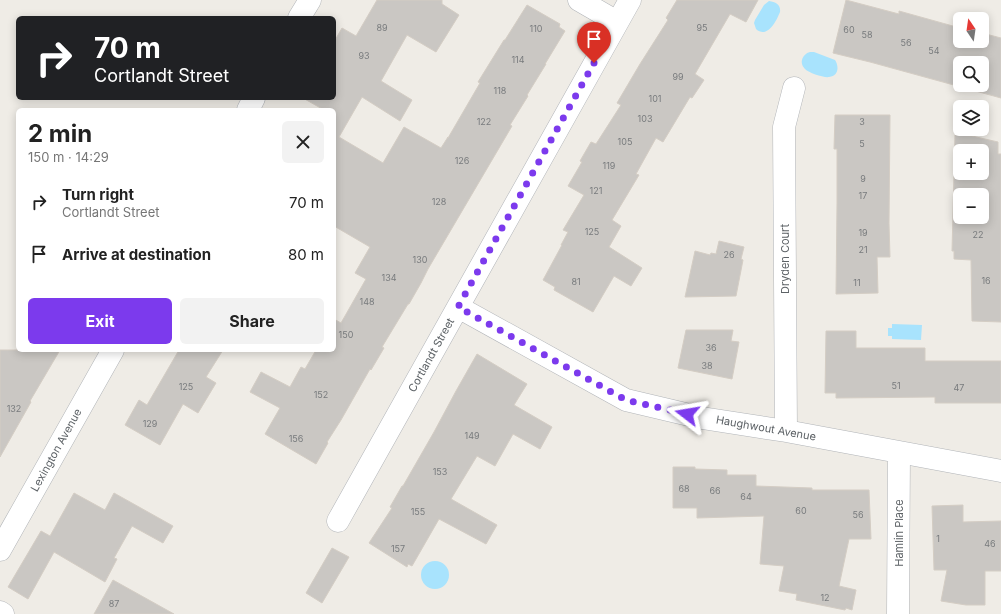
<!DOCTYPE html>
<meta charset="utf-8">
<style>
body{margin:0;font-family:Inter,sans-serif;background:#f2f2f2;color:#222;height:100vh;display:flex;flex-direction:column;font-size:15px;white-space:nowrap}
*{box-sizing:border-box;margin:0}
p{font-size:13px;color:#767676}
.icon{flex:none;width:22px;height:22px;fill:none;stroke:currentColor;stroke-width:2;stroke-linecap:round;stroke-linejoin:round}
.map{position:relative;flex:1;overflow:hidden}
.sheet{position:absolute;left:16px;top:108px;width:320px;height:244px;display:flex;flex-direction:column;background:#fff;border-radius:6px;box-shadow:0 2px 10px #0003}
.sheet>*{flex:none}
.banner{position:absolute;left:16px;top:16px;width:320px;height:84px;border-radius:6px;box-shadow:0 2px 10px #0003;background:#202124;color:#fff;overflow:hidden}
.needle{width:26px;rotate:347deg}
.tools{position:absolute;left:953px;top:12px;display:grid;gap:8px}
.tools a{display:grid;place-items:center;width:36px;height:36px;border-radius:6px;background:#fff;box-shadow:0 2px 10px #0003;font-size:20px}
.pin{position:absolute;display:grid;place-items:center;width:34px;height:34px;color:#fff;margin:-41px -17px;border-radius:50% 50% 50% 0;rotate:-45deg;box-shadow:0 0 4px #0007}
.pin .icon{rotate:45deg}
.me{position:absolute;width:44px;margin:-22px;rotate:284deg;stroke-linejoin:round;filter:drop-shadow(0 0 3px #0008)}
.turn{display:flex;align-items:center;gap:14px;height:84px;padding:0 12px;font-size:18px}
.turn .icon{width:52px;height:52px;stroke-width:2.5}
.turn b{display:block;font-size:28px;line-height:34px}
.round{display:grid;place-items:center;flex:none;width:42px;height:42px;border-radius:6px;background:#f2f2f2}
.head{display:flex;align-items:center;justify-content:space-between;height:68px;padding:0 12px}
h1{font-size:24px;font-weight:700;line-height:30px}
.primary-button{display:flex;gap:8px;margin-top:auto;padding:8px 12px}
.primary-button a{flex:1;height:46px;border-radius:6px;background:#7c3aed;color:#fff;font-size:16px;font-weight:700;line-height:46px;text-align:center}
.primary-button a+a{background:#f2f2f2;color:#222}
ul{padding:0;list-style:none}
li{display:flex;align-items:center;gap:12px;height:52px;padding:0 12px}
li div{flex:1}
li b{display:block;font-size:15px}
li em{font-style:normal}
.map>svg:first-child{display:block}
.water{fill:#a8e3fd}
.building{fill:#cac7c3;stroke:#d4cdc4;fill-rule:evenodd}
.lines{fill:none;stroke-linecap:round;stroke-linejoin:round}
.minor-casing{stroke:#b1b4b8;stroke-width:23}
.minor{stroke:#fff;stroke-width:22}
.route{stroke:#7c3aed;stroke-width:7;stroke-dasharray:0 12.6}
.labels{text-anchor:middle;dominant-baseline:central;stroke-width:3;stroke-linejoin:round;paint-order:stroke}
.number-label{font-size:9px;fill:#787b7d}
.street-label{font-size:11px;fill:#5d6266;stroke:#fff}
</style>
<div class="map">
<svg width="1001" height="614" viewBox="0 0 1001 614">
<rect width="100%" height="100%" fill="#efece6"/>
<path class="water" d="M 769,1 C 776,2 781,5 780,12 C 776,22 767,39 756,29 L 754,23 L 755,20 L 764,5 Z
M 810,52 L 814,52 L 835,60 C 839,66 839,76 829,77 C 824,78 809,73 805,69 C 803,67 801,64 802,60 C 803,56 806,53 810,52 Z
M 892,324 L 922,325 L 921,340 L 892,339 L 892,336 L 888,336 L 888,328 L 892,328 Z
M421 575a14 14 0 1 1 28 0a14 14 0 1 1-28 0Z"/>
<path class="building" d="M 377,0 L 442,0 L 442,4 L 459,15 L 436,52 L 407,35 L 381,81 L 412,100 L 400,121 L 362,97 L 339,137 L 383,163 L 404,127 L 441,148 L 448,137 L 448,138 L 480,83 L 478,82 L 504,40 L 505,40 L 527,5 L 560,24 L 559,27 L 565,31 L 545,64 L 546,64 L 527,95 L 528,96 L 510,125 L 512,126 L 428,269 L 421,283 L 409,304 L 408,304 L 382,347 L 384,348 L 371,370 L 370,369 L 341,420 L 327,442 L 328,443 L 316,464 L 265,434 L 280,408 L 250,392 L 261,372 L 290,387 L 301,367 L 305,369 L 316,350 L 334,350 L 334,319 L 341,323 L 366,279 L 355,273 L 370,247 L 334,226 L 334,110 L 324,110 L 303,98 L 334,98 L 334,42 L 342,28 L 356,36 Z
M 677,0 L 758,0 L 746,22 L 730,14 L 695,74 L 704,80 L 692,98 L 690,97 L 663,142 L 656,138 L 636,174 L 639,175 L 612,220 L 621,226 L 609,247 L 642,268 L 631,286 L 614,276 L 593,312 L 554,290 L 555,287 L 543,280 L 562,245 L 561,245 L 568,232 L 563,230 L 584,195 L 568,186 L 582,162 L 580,161 L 591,142 L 596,144 L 621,105 L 617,103 L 640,64 L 668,20 L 666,18 Z
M 846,0 L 899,14 L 899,11 L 960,28 L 960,41 L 982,41 L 982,33 L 1001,38 L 1001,98 L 870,62 L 833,53 ZM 960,63 L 982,63 L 982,85 L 960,85 Z
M 835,115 L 890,115 L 889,223 L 890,257 L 877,257 L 878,293 L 836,294 L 837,203 L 837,149 L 834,149 Z
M 955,135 L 972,136 L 998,142 L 998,154 L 1001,154 L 1001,322 L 972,321 L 971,260 L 954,259 L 954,251 L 952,251 ZM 960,151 L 982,151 L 982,173 L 960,173 ZM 960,195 L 982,195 L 982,217 L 960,217 Z
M 719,241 L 744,247 L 741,259 L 743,260 L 736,296 L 685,297 L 695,251 L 710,255 L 711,253 L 716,254 Z
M 686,330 L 733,330 L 731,341 L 739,342 L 732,379 L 678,368 Z
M 826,331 L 856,331 L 856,348 L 925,348 L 925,361 L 1001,361 L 1001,403 L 935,403 L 935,397 L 836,398 L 836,393 L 825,393 Z
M 0,350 L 60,350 L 30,401 L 31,402 L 0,457 Z
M 179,350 L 223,350 L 206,377 L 216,383 L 198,413 L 183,404 L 160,445 L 125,425 L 139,400 L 147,405 Z
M 477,354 L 527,384 L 514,405 L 552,427 L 540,449 L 513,434 L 495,466 L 477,456 L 451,499 L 497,525 L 486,544 L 439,519 L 412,566 L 408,564 L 407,567 L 369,543 L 392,508 L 390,507 L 402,486 L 403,486 L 434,432 L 456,391 Z
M 673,467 L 695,467 L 695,469 L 727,470 L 727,475 L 756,475 L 756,486 L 812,488 L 812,490 L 869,490 L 871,539 L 849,539 L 839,586 L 856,590 L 852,610 L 846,608 L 845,610 L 796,600 L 797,594 L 779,591 L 784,566 L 760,564 L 764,516 L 697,518 L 697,508 L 673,508 Z
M 74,493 L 105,510 L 114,493 L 173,526 L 163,543 L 132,526 L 114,558 L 117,559 L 105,582 L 54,552 L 28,599 L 8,587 L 41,531 L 50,536 Z
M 963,505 L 963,522 L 1001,521 L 1001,571 L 985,571 L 985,605 L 966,605 L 941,601 L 947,570 L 934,570 L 932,506 Z
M 332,548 L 349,557 L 322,603 L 306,593 Z
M 113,580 L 174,614 L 94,614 Z"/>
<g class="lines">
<defs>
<path id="minor" d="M 579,0 L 617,22
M 299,18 L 310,0
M 248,110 L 254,98
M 458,307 L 626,400 L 702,418 L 786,431 L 1001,471
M 786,431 L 784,127 L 794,88
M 338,521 L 630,0
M 0,550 L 113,350
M 0,612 L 3,614
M 898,614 L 899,452"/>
</defs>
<use href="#minor" class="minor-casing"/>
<use href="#minor" class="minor"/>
</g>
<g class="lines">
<path class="route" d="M 594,63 L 458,307 L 626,400 L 687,414"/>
</g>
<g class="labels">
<g class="number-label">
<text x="382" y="27">89</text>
<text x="702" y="27">95</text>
<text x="536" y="28">110</text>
<text x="849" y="29">60</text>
<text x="867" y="34">58</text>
<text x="906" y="42">56</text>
<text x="934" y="50">54</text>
<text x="364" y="55">93</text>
<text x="518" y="59">114</text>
<text x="678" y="76">99</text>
<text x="500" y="90">118</text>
<text x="655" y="98">101</text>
<text x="645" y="118">103</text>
<text x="484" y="121">122</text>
<text x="862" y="121">3</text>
<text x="625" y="141">105</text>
<text x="862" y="143">5</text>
<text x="462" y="160">126</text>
<text x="609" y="165">119</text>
<text x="863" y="178">9</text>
<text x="596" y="190">121</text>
<text x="863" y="195">17</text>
<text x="439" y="201">128</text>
<text x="592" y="231">125</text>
<text x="863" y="232">19</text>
<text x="978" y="234">22</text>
<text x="863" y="249">21</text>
<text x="729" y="254">26</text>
<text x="420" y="259">130</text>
<text x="389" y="277">134</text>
<text x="986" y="280">16</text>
<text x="576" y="281">81</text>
<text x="857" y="282">11</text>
<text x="367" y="301">148</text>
<text x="346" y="334">150</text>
<text x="711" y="347">36</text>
<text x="707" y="365">38</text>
<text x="896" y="385">51</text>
<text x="186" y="386">125</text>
<text x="959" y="387">47</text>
<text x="321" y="394">152</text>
<text x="14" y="408">132</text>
<text x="150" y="423">129</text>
<text x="472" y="435">149</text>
<text x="296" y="438">156</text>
<text x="440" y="471">153</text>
<text x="684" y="488">68</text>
<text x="715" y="490">66</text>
<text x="746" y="496">64</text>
<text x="801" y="510">60</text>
<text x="418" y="511">155</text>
<text x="858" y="514">56</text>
<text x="938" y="538">1</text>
<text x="990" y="543">46</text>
<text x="398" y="548">157</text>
<text x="825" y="597">12</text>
<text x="114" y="603">87</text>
</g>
<g class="street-label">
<text transform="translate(785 259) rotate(-90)">Dryden Court</text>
<text transform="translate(431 355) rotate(-61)">Cortlandt Street</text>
<text transform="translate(766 428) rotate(10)">Haughwout Avenue</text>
<text transform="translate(56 450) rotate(-61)">Lexington Avenue</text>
<text transform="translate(899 533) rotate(-90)">Hamlin Place</text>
</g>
</g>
</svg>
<div class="tools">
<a><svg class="needle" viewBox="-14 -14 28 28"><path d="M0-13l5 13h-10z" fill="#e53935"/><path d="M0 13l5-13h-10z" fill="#767676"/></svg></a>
<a><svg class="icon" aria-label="search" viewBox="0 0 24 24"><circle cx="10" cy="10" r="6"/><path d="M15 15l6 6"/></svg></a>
<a><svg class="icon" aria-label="layers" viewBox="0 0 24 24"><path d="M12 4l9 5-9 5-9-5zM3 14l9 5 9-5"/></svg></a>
<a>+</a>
<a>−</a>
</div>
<div class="pin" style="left:594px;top:63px;background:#d93025"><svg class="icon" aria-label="arrive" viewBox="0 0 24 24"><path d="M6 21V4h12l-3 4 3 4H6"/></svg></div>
<svg class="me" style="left:687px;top:414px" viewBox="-20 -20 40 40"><path d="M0-17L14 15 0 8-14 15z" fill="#7c3aed" stroke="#fff" stroke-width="4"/></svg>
<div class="banner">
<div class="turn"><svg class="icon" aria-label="right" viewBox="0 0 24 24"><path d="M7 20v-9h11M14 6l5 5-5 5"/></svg><div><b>70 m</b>Cortlandt Street</div></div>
</div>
<section class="sheet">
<div class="head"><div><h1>2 min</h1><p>150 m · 14:29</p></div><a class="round"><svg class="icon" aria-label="close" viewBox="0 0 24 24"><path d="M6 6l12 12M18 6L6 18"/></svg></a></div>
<ul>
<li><svg class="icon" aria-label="right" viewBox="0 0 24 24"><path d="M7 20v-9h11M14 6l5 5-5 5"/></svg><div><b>Turn right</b><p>Cortlandt Street</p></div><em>70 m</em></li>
<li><svg class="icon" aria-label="arrive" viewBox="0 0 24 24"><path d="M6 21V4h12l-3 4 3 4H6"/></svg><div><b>Arrive at destination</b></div><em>80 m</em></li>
</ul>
<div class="primary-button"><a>Exit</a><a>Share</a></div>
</section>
</div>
